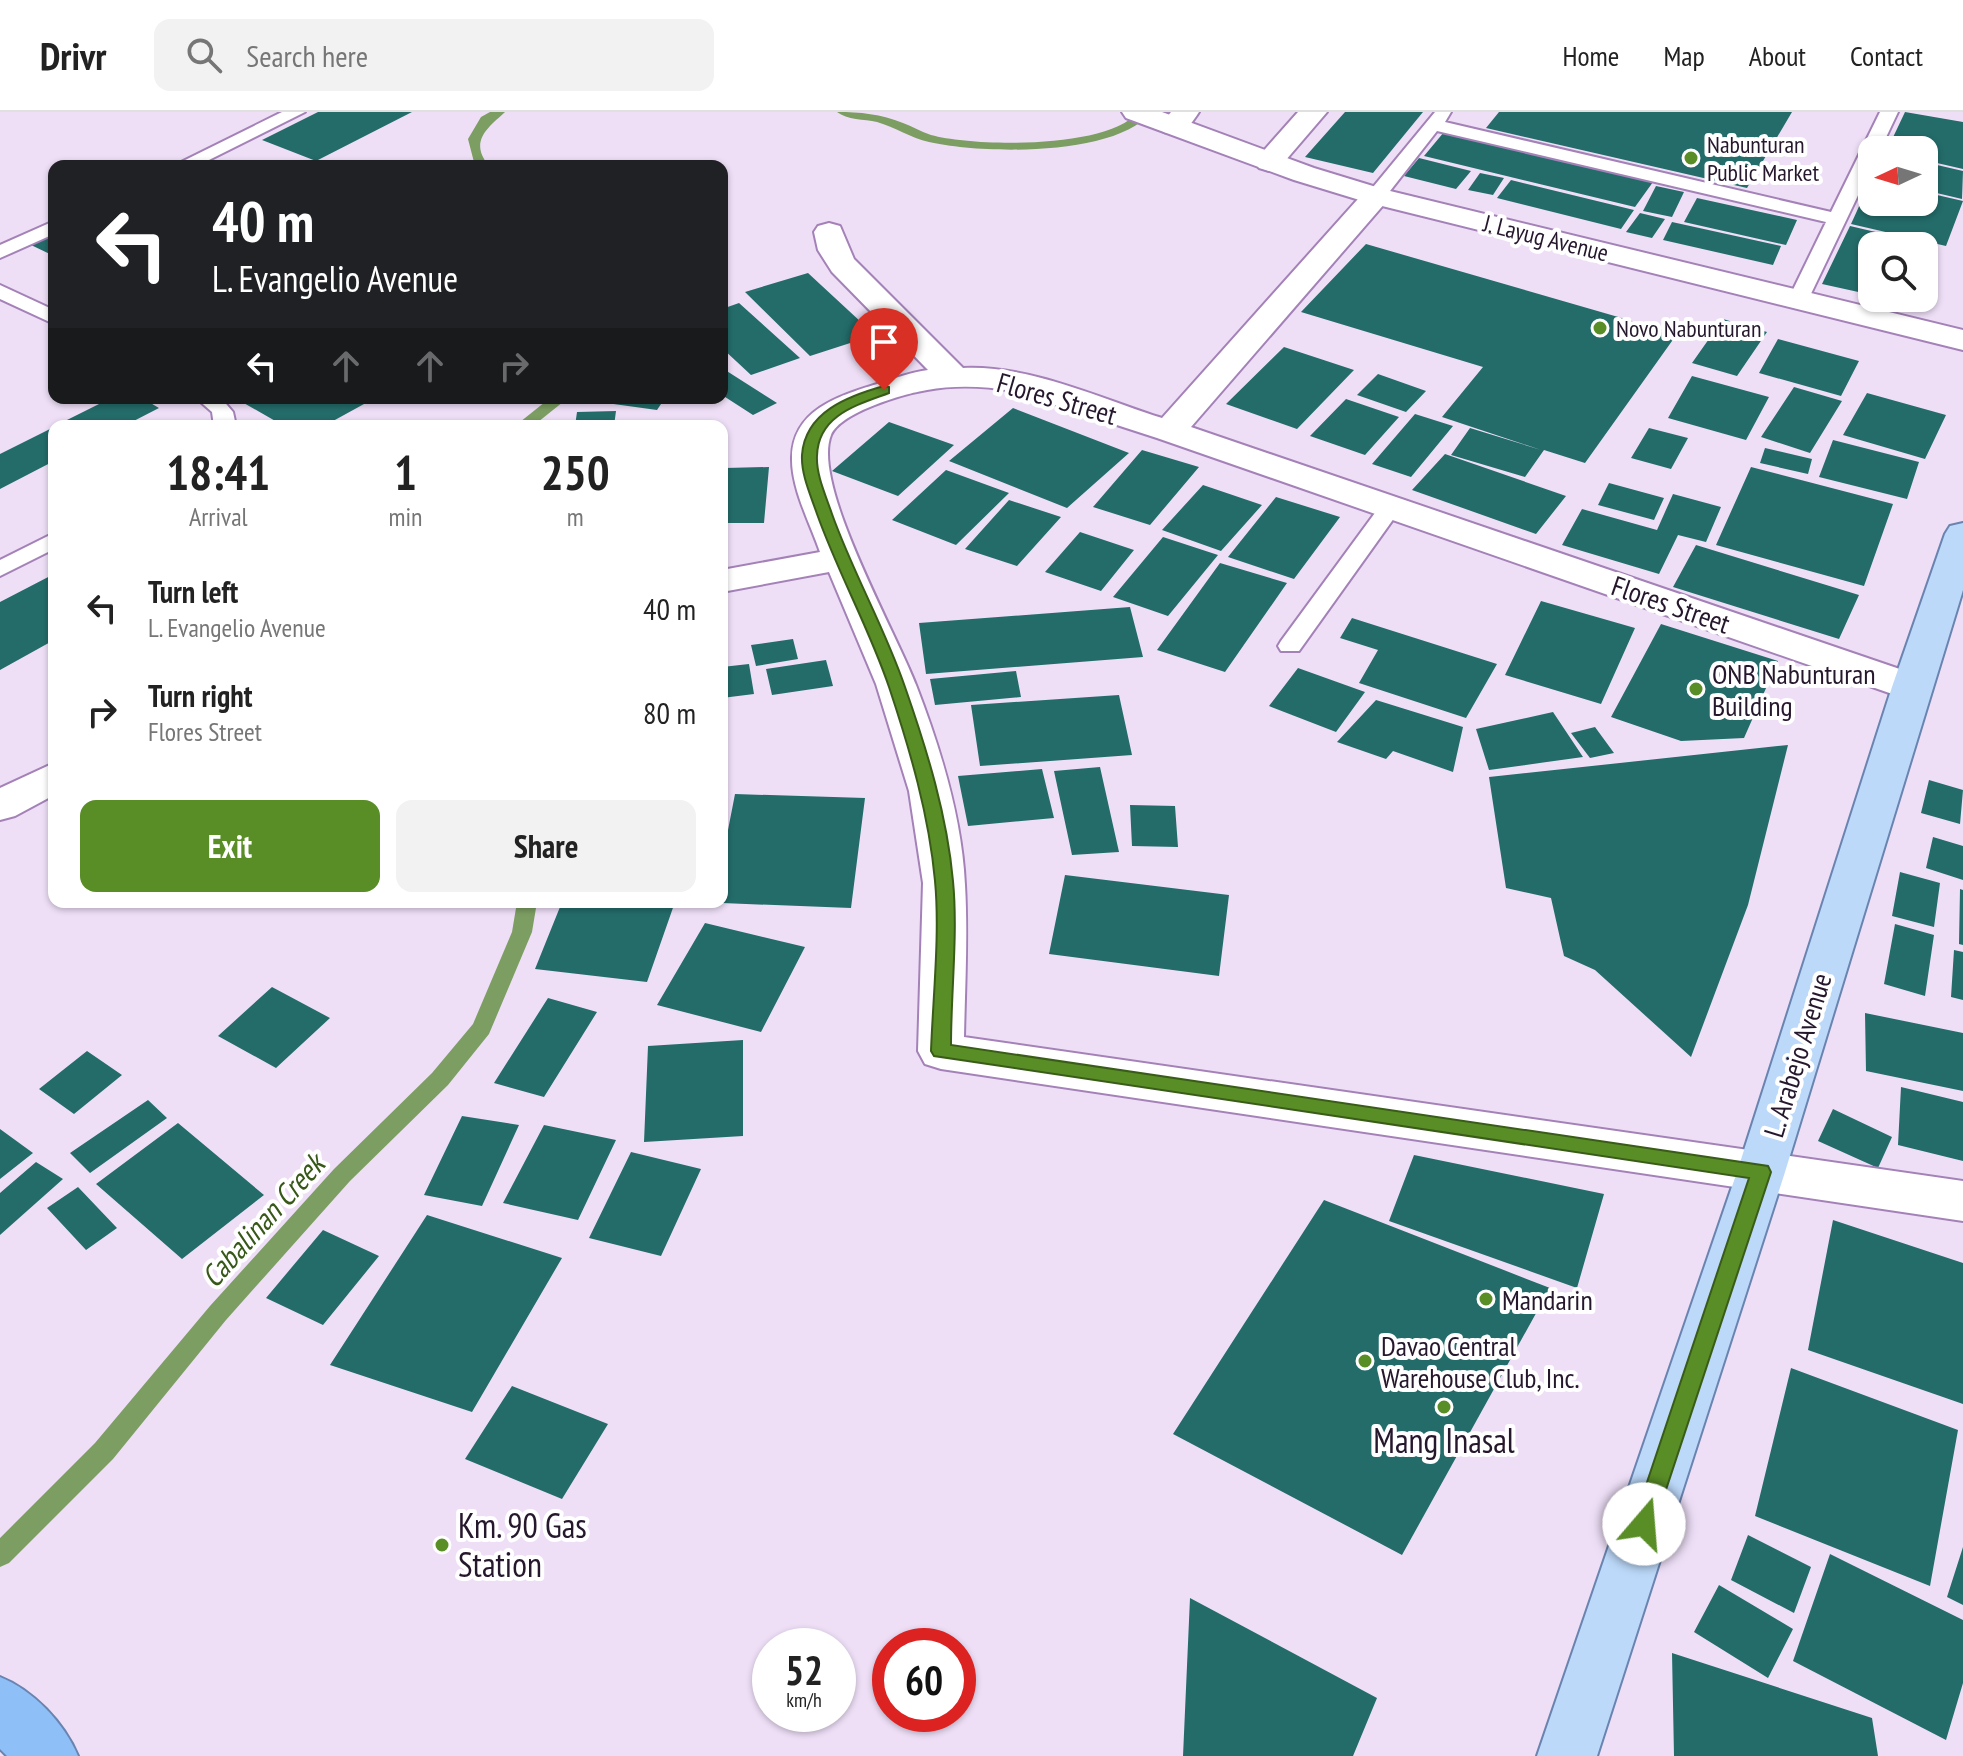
<!DOCTYPE html>
<style>
body{margin:0;font-family:"PT Sans Narrow",sans-serif;background:#f2f2f2;color:#222;height:100vh;display:flex;flex-direction:column;font-size:30px;white-space:nowrap}
*{box-sizing:border-box;margin:0}
p{font-size:26px;color:#767676}
.icon{flex:none;width:44px;height:44px;fill:none;stroke:currentColor;stroke-width:2;stroke-linecap:round;stroke-linejoin:round}
.map{position:relative;flex:1;overflow:hidden}
.details{position:absolute;left:48px;top:308px;width:680px;height:488px;display:flex;flex-direction:column;background:#fff;border-radius:16px;box-shadow:0 2px 6px #0004}
.details>*{flex:none}
.top-card{position:absolute;left:48px;top:48px;width:680px;height:244px;border-radius:16px;box-shadow:0 2px 6px #0004;background:#202124;color:#fff;overflow:hidden}
.needle{width:52px;rotate:266deg}
.fabs{position:absolute;left:1858px;top:24px;display:grid;gap:16px}
.fabs a{display:grid;place-items:center;width:80px;height:80px;border-radius:16px;background:#fff;box-shadow:0 2px 6px #0004;font-size:40px}
.speed{position:absolute;left:752px;top:1516px;display:flex;gap:16px;font-size:40px;font-weight:700;text-align:center}
.speed>*{display:grid;place-content:center;width:104px;height:104px;border-radius:50%;background:#fff;box-shadow:0 2px 6px #0004;line-height:1}
.speed small{font-size:20px;font-weight:400}
.speed .limit{border:12px solid #d22;background:#fff;color:#111}
.pin{position:absolute;display:grid;place-items:center;width:68px;height:68px;color:#fff;margin:-82px -34px;border-radius:50% 50% 50% 0;rotate:-45deg;box-shadow:0 0 8px #0007}
.pin .icon{rotate:45deg}
.me{position:absolute;width:88px;margin:-44px;rotate:18deg;stroke-linejoin:round;filter:drop-shadow(0 0 6px #0008)}
.turn{display:flex;align-items:center;gap:28px;height:168px;padding:0 32px;font-size:36px}
.turn .icon{width:104px;height:104px;stroke-width:2.5}
.turn b{display:block;font-size:56px;line-height:68px}
.lanes{display:flex;align-items:center;height:76px;padding:0 32px;background:#0003;justify-content:center;gap:40px;direction:ltr}
.lanes .off{opacity:.35}
.eta{display:flex;justify-content:space-evenly;align-items:center;height:136px;text-align:center}
.eta b{font-size:48px;font-weight:700;line-height:56px}
.button{display:flex;gap:16px;margin-top:auto;padding:16px 32px}
.button a{flex:1;height:92px;border-radius:16px;background:#598d26;color:#fff;font-size:32px;font-weight:700;line-height:92px;text-align:center}
.button a+a{background:#f2f2f2;color:#222}
ul{padding:0;list-style:none}
li{display:flex;align-items:center;gap:24px;height:104px;padding:0 32px}
li div{flex:1}
li b{display:block;font-size:30px}
li em{font-style:normal}
header{display:flex;align-items:center;gap:48px;box-sizing:border-box;height:112px;padding:0 40px;background:#fff;border-bottom:2px solid #e0e0e0}
header strong{font-size:38px}
nav{display:flex;gap:44px;margin-inline-start:auto;font-size:28px}
.search{width:560px;height:72px;background:#f2f2f2;display:flex;align-items:center;gap:20px;box-sizing:border-box;padding:0 28px;border-radius:16px;color:#767676;font-size:30px}
.map>svg:first-child{display:block}
.lines{fill:none;stroke-linecap:round;stroke-linejoin:round}
.stream{fill:#7c9e62;fill-rule:evenodd}
.building{fill:#236c6a}
.lane-casing{stroke:#a482b8;stroke-width:4}
.street-casing{stroke:#a482b8;stroke-width:4}
.secondary-casing{stroke:#a482b8;stroke-width:4}
.primary-casing{stroke:#6a84b0;stroke-width:4}
.highway-casing{stroke:#6a84b0;stroke-width:4}
.lane{fill:#fff;fill-rule:evenodd}
.street{fill:#fff;fill-rule:evenodd}
.secondary{fill:#fff;fill-rule:evenodd}
.primary{fill:#bcd9fa;fill-rule:evenodd}
.highway{fill:#8fbff7;fill-rule:evenodd}
.route{fill:#598d26;stroke:#3a5c19;stroke-width:2}
.poi-dot{fill:#598d26;stroke:#fff;stroke-width:3}
.labels{text-anchor:middle;dominant-baseline:central;stroke-width:8;stroke-linejoin:round;paint-order:stroke}
.far-poi-label{font-size:24px;fill:#25172c;stroke:#fff;text-anchor:start}
.far-street-label{font-size:24px;fill:#25172c;stroke:#fff}
.street-label{font-size:28px;fill:#25172c;stroke:#fff}
.poi-label{font-size:28px;fill:#25172c;stroke:#fff;text-anchor:start}
.water-label{font-size:30px;font-style:italic;fill:#375818;stroke:#fff}
.near-poi-label{font-size:34px;fill:#25172c;stroke:#fff}
</style>
<header>
<strong>Drivr</strong>
<div class="search"><svg class="icon" aria-label="search" viewBox="0 0 24 24"><circle cx="10" cy="10" r="6"/><path d="M15 15l6 6"/></svg>Search here</div>
<nav><a>Home</a><a>Map</a><a>About</a><a>Contact</a></nav>
</header>
<div class="map">
<svg width="1963" height="1644" viewBox="0 0 1963 1644">
<rect width="100%" height="100%" fill="#eedff7"/>
<g class="lines">
<path class="stream" d="M 490,0 L 505,0 C 489,15 468,29 489,54 L 475,54 L 468,27 L 481,5 Z
M 837,0 C 860,0 881,2 903,11 C 912,14 921,20 931,23 C 975,35 1108,37 1138,0 L 1151,0 C 1116,45 981,42 929,30 C 911,26 895,15 877,10 C 864,7 847,8 837,0 Z
M 550,286 L 568,286 L 533,314 L 515,314 Z
M 517,790 L 537,790 L 532,820 L 489,922 L 448,973 L 350,1069 L 226,1208 L 113,1347 L 9,1451 L 0,1455 L 0,1426 L 95,1331 L 210,1194 L 334,1057 L 432,961 L 473,912 L 512,820 Z"/>
</g>
<path class="building" d="M 318,0 L 412,0 L 316,49 L 262,28 Z
M 1345,0 L 1423,0 L 1373,61 L 1305,45 Z
M 1499,0 L 1792,0 L 1747,76 L 1486,16 Z
M 1905,0 L 1963,10 L 1963,57 L 1924,48 L 1924,38 L 1887,38 Z
M 1444,20 L 1653,70 L 1635,95 L 1424,44 Z
M 1419,46 L 1471,59 L 1456,77 L 1404,64 Z
M 1924,50 L 1963,59 L 1962,87 L 1924,78 Z
M 1480,61 L 1504,66 L 1493,83 L 1468,78 Z
M 1872,66 L 1872,90 L 1924,90 L 1924,80 L 1963,89 L 1946,134 L 1851,112 Z
M 1511,68 L 1634,98 L 1621,117 L 1497,86 Z
M 1656,74 L 1684,80 L 1672,105 L 1643,99 Z
M 1697,86 L 1797,108 L 1786,133 L 1684,110 Z
M 1640,101 L 1665,107 L 1652,126 L 1626,120 Z
M 1672,110 L 1781,134 L 1773,153 L 1663,128 Z
M 1850,114 L 1931,133 L 1931,134 L 1924,149 L 1924,134 L 1872,134 L 1872,183 L 1822,172 Z
M 54,122 L 54,144 L 31,133 Z
M 1366,132 L 1677,222 L 1585,351 L 1544,338 L 1525,365 L 1451,343 L 1470,316 L 1541,338 L 1442,305 L 1483,255 L 1301,200 Z
M 808,161 L 875,223 L 810,244 L 745,180 Z
M 739,191 L 800,246 L 751,263 L 722,236 L 722,197 Z
M 1723,207 L 1767,220 L 1737,264 L 1692,251 Z
M 1778,227 L 1859,249 L 1841,284 L 1759,261 Z
M 1284,235 L 1354,258 L 1297,317 L 1226,292 Z
M 722,256 L 777,291 L 753,303 L 722,283 Z
M 1378,262 L 1426,279 L 1406,300 L 1357,283 Z
M 1692,264 L 1769,285 L 1746,328 L 1668,306 Z
M 1794,275 L 1842,289 L 1810,341 L 1761,325 Z
M 1867,281 L 1946,303 L 1925,347 L 1843,323 Z
M 111,286 L 142,286 L 159,296 L 124,314 L 55,314 Z
M 235,286 L 354,286 L 364,292 L 324,314 L 284,314 Z
M 601,286 L 665,286 L 657,298 L 599,290 Z
M 1346,287 L 1399,305 L 1365,343 L 1310,324 Z
M 1013,296 L 1129,341 L 1067,396 L 949,349 Z
M 616,299 L 614,314 L 575,314 L 577,300 Z
M 1415,302 L 1453,314 L 1411,365 L 1372,352 Z
M 889,310 L 954,333 L 898,384 L 832,359 Z
M 54,315 L 54,349 L 0,377 L 0,342 Z
M 1649,316 L 1688,326 L 1671,357 L 1631,346 Z
M 1833,328 L 1919,350 L 1907,387 L 1819,365 Z
M 1765,336 L 1812,347 L 1808,362 L 1760,351 Z
M 1142,338 L 1199,355 L 1150,413 L 1093,395 Z
M 1445,342 L 1566,384 L 1536,422 L 1412,378 Z
M 769,355 L 764,411 L 722,411 L 725,356 Z
M 1751,355 L 1893,392 L 1864,474 L 1716,433 Z
M 946,358 L 1009,381 L 956,433 L 892,408 Z
M 1609,371 L 1664,386 L 1654,408 L 1598,393 Z
M 1203,373 L 1262,393 L 1221,439 L 1162,418 Z
M 1673,382 L 1721,395 L 1706,430 L 1678,423 L 1659,462 L 1562,433 L 1582,397 L 1657,418 Z
M 1276,385 L 1340,405 L 1294,467 L 1228,445 Z
M 1009,388 L 1061,405 L 1017,454 L 965,437 Z
M 1080,420 L 1134,438 L 1101,479 L 1045,460 Z
M 1163,425 L 1218,443 L 1168,504 L 1113,485 Z
M 1696,433 L 1859,483 L 1839,527 L 1673,475 Z
M 1220,451 L 1287,471 L 1225,560 L 1157,538 Z
M 54,462 L 54,528 L 0,558 L 0,490 Z
M 1541,489 L 1635,516 L 1601,592 L 1505,563 Z
M 1130,495 L 1143,545 L 926,562 L 919,511 Z
M 1352,506 L 1497,552 L 1466,606 L 1359,571 L 1378,538 L 1340,526 Z
M 1661,512 L 1778,549 L 1744,626 L 1681,629 L 1611,605 Z
M 793,527 L 798,547 L 756,554 L 751,533 Z
M 826,548 L 833,574 L 772,583 L 766,557 Z
M 749,552 L 754,582 L 722,586 L 722,555 Z
M 1298,556 L 1365,580 L 1336,620 L 1269,594 Z
M 1016,559 L 1021,585 L 935,593 L 930,567 Z
M 1119,583 L 1132,643 L 980,654 L 971,593 Z
M 1376,588 L 1463,615 L 1453,660 L 1393,639 L 1386,647 L 1337,630 Z
M 1553,600 L 1583,645 L 1489,658 L 1476,617 Z
M 1595,615 L 1614,641 L 1590,646 L 1571,621 Z
M 1788,633 L 1748,793 L 1691,945 L 1595,858 L 1564,844 L 1551,786 L 1506,776 L 1489,665 Z
M 1100,655 L 1119,740 L 1072,743 L 1054,659 Z
M 1042,657 L 1054,706 L 968,714 L 958,664 Z
M 1929,668 L 1963,678 L 1960,712 L 1921,701 Z
M 735,682 L 865,686 L 851,796 L 722,791 L 722,749 Z
M 1130,693 L 1175,694 L 1178,735 L 1132,734 Z
M 1933,725 L 1963,734 L 1963,768 L 1926,756 Z
M 1900,760 L 1940,771 L 1934,815 L 1892,804 Z
M 1065,763 L 1229,783 L 1219,864 L 1049,842 Z
M 1960,777 L 1963,778 L 1963,833 L 1959,832 Z
M 562,790 L 675,790 L 647,870 L 535,857 Z
M 705,811 L 805,835 L 761,920 L 657,893 Z
M 1895,812 L 1934,823 L 1925,884 L 1884,872 Z
M 1954,838 L 1963,840 L 1963,888 L 1951,885 Z
M 272,875 L 330,906 L 276,956 L 218,924 Z
M 548,886 L 597,900 L 544,985 L 494,971 Z
M 1865,901 L 1963,921 L 1963,979 L 1866,959 Z
M 743,928 L 743,1024 L 644,1030 L 648,934 Z
M 87,939 L 122,963 L 74,1002 L 39,977 Z
M 1901,975 L 1963,990 L 1963,1049 L 1898,1033 Z
M 148,988 L 167,1006 L 90,1061 L 70,1041 Z
M 1833,997 L 1892,1025 L 1878,1056 L 1818,1029 Z
M 462,1004 L 519,1013 L 482,1094 L 424,1083 Z
M 178,1011 L 264,1083 L 182,1147 L 96,1072 Z
M 544,1013 L 616,1028 L 578,1108 L 503,1091 Z
M 0,1017 L 33,1041 L 0,1067 Z
M 631,1040 L 701,1057 L 661,1144 L 589,1126 Z
M 1414,1043 L 1604,1082 L 1577,1176 L 1389,1109 Z
M 36,1050 L 63,1067 L 0,1123 L 0,1081 Z
M 78,1075 L 117,1116 L 86,1138 L 47,1096 Z
M 1324,1088 L 1550,1176 L 1402,1443 L 1173,1322 Z
M 427,1103 L 562,1146 L 472,1300 L 330,1253 Z
M 1833,1108 L 1963,1151 L 1963,1292 L 1808,1238 Z
M 323,1118 L 379,1144 L 323,1213 L 266,1186 Z
M 1791,1256 L 1958,1318 L 1930,1474 L 1755,1404 Z
M 512,1274 L 608,1312 L 562,1387 L 465,1347 Z
M 1748,1423 L 1811,1455 L 1794,1501 L 1731,1468 Z
M 1963,1435 L 1963,1493 L 1947,1485 Z
M 1830,1442 L 1963,1508 L 1963,1571 L 1946,1628 L 1793,1549 Z
M 1719,1473 L 1793,1517 L 1768,1566 L 1694,1520 Z
M 1190,1486 L 1377,1586 L 1353,1644 L 1183,1644 Z
M 1672,1541 L 1872,1606 L 1878,1644 L 1674,1644 Z"/>
<g class="lines">
<defs>
<path id="lane" d="M 282,0 L 305,0 L 197,54 L 173,54 Z
M 1435,0 L 1451,0 L 1445,10 L 1831,100 L 1880,0 L 1898,0 L 1880,38 L 1872,38 L 1872,54 L 1808,188 L 1798,194 L 1788,188 L 1826,110 L 1437,19 L 1383,88 L 1369,88 L 1367,84 L 1369,80 Z
M 54,109 L 54,122 L 0,146 L 0,133 Z
M 0,173 L 54,198 L 54,212 L 0,187 Z
M 196,286 L 221,286 L 233,300 L 236,314 L 214,314 L 212,300 Z
M 1391,388 L 1399,390 L 1402,395 L 1299,539 L 1281,539 L 1278,534 L 1281,529 L 1383,390 Z
M 54,421 L 54,437 L 0,464 L 0,448 Z"/>
<path id="street" d="M 1171,0 L 1199,0 C 1189,15 1183,25 1164,20 L 1160,14 Z
M 1298,0 L 1327,0 L 1279,56 L 1269,59 L 1259,56 L 1255,50 L 1259,44 Z
M 1376,75 L 1386,78 L 1391,84 L 1386,90 L 1191,315 L 1926,566 L 1932,575 L 1926,584 L 1912,588 L 1898,584 L 1157,326 L 1012,279 C 985,274 954,273 927,278 C 903,282 841,300 831,323 C 811,372 896,520 916,573 C 940,635 962,705 965,773 C 968,823 965,874 964,925 L 1963,1069 L 1963,1109 L 941,957 L 925,952 L 918,939 L 923,771 L 909,679 L 876,572 L 829,460 L 722,480 L 722,458 L 820,440 C 810,411 791,376 792,345 C 793,296 842,283 880,271 C 896,266 911,260 928,258 L 832,160 L 818,138 L 814,120 L 818,114 L 829,111 L 840,114 L 854,147 L 963,256 C 1030,253 1099,286 1162,306 L 1366,78 Z
M 54,651 L 54,683 L 15,704 L 0,708 L 0,676 Z"/>
<path id="secondary" d="M 1122,0 L 1162,0 L 1314,56 L 1386,78 L 1963,218 L 1963,238 L 1366,90 L 1294,68 L 1126,6 Z"/>
<path id="primary" d="M 1963,411 L 1963,478 L 1785,1060 L 1597,1644 L 1537,1644 L 1737,1060 L 1892,575 L 1945,422 L 1950,414 Z"/>
<path id="highway" d="M 0,1565 C 33,1578 64,1611 78,1644 L 7,1644 L 0,1637 Z"/>
</defs>
<use href="#lane" class="lane-casing"/>
<use href="#street" class="street-casing"/>
<use href="#secondary" class="secondary-casing"/>
<use href="#primary" class="primary-casing"/>
<use href="#highway" class="highway-casing"/>
<use href="#lane" class="lane"/>
<use href="#street" class="street"/>
<use href="#secondary" class="secondary"/>
<use href="#primary" class="primary"/>
<use href="#highway" class="highway"/>
</g>
<path class="route" d="M 884,274 L 889,275 L 889,281 C 857,293 818,303 817,344 C 816,363 826,384 832,402 C 853,461 885,516 905,575 C 927,638 947,703 953,769 C 958,821 951,880 951,933 L 1768,1054 L 1771,1060 L 1652,1420 L 1644,1423 L 1636,1420 L 1633,1412 L 1749,1066 L 934,944 L 931,939 C 933,885 940,822 935,769 C 929,703 910,638 889,575 C 869,516 838,461 817,402 C 811,384 801,363 802,343 C 805,300 848,284 884,274 Z"/>
<g class="poi-dot">
<circle cx="1691" cy="46" r="8"/>
<circle cx="1600" cy="216" r="8"/>
<circle cx="1696" cy="577" r="8"/>
<circle cx="1486" cy="1187" r="8"/>
<circle cx="1365" cy="1249" r="8"/>
<circle cx="1444" cy="1295" r="8"/>
<circle cx="442" cy="1433" r="8"/>
</g>
<g class="labels">
<g class="far-poi-label">
<text x="1707" y="32">Nabunturan<tspan x="1707" dy="28">Public Market</tspan></text>
<text x="1616" y="216">Novo Nabunturan</text>
</g>
<g class="far-street-label">
<text transform="translate(1546 126) rotate(14)">J. Layug Avenue</text>
</g>
<g class="street-label">
<text transform="translate(1057 286) rotate(16)">Flores Street</text>
<text transform="translate(1671 492) rotate(19)">Flores Street</text>
<text transform="translate(1797 943) rotate(-73)">L. Arabejo Avenue</text>
</g>
<g class="poi-label">
<text x="1712" y="561">ONB Nabunturan<tspan x="1712" dy="32">Building</tspan></text>
<text x="1502" y="1187">Mandarin</text>
<text x="1381" y="1233">Davao Central<tspan x="1381" dy="32">Warehouse Club, Inc.</tspan></text>
</g>
<g class="water-label">
<text transform="translate(262 1108) rotate(-48)">Cabalinan Creek</text>
</g>
<g class="near-poi-label">
<text x="1444" y="1328">Mang Inasal</text>
<text x="458" y="1413" text-anchor="start">Km. 90 Gas<tspan x="458" dy="39">Station</tspan></text>
</g>
</g>
</svg>
<div class="fabs">
<a><svg class="needle" viewBox="-14 -14 28 28"><path d="M0-13l5 13h-10z" fill="#e53935"/><path d="M0 13l5-13h-10z" fill="#767676"/></svg></a>
<a><svg class="icon" aria-label="search" viewBox="0 0 24 24"><circle cx="10" cy="10" r="6"/><path d="M15 15l6 6"/></svg></a>
</div>
<div class="speed"><div>52<small>km/h</small></div><div class="limit">60</div></div>
<div class="pin" style="left:884px;top:278px;background:#d93025"><svg class="icon" aria-label="arrive" viewBox="0 0 24 24"><path d="M6 21V4h12l-3 4 3 4H6"/></svg></div>
<svg class="me" style="left:1644px;top:1412px" viewBox="-20 -20 40 40"><circle r="19" fill="#fff"/><path d="M0-13L10 11 0 6-10 11z" fill="#598d26"/></svg>
<div class="top-card">
<div class="turn"><svg class="icon" aria-label="left" viewBox="0 0 24 24"><path d="M17 20v-9H6M10 6l-5 5 5 5"/></svg><div><b>40 m</b>L. Evangelio Avenue</div></div>
<div class="lanes"><svg class="icon" aria-label="left" viewBox="0 0 24 24"><path d="M17 20v-9H6M10 6l-5 5 5 5"/></svg><svg class="icon off" aria-label="ahead" viewBox="0 0 24 24"><path d="M12 20V5M6 11l6-6 6 6"/></svg><svg class="icon off" aria-label="ahead" viewBox="0 0 24 24"><path d="M12 20V5M6 11l6-6 6 6"/></svg><svg class="icon off" aria-label="right" viewBox="0 0 24 24"><path d="M7 20v-9h11M14 6l5 5-5 5"/></svg></div>
</div>
<section class="details">
<div class="eta">
<div><b>18:41</b><p>Arrival</p></div>
<div><b>1</b><p>min</p></div>
<div><b>250</b><p>m</p></div>
</div>
<ul>
<li><svg class="icon" aria-label="left" viewBox="0 0 24 24"><path d="M17 20v-9H6M10 6l-5 5 5 5"/></svg><div><b>Turn left</b><p>L. Evangelio Avenue</p></div><em>40 m</em></li>
<li><svg class="icon" aria-label="right" viewBox="0 0 24 24"><path d="M7 20v-9h11M14 6l5 5-5 5"/></svg><div><b>Turn right</b><p>Flores Street</p></div><em>80 m</em></li>
</ul>
<div class="button"><a>Exit</a><a>Share</a></div>
</section>
</div>
